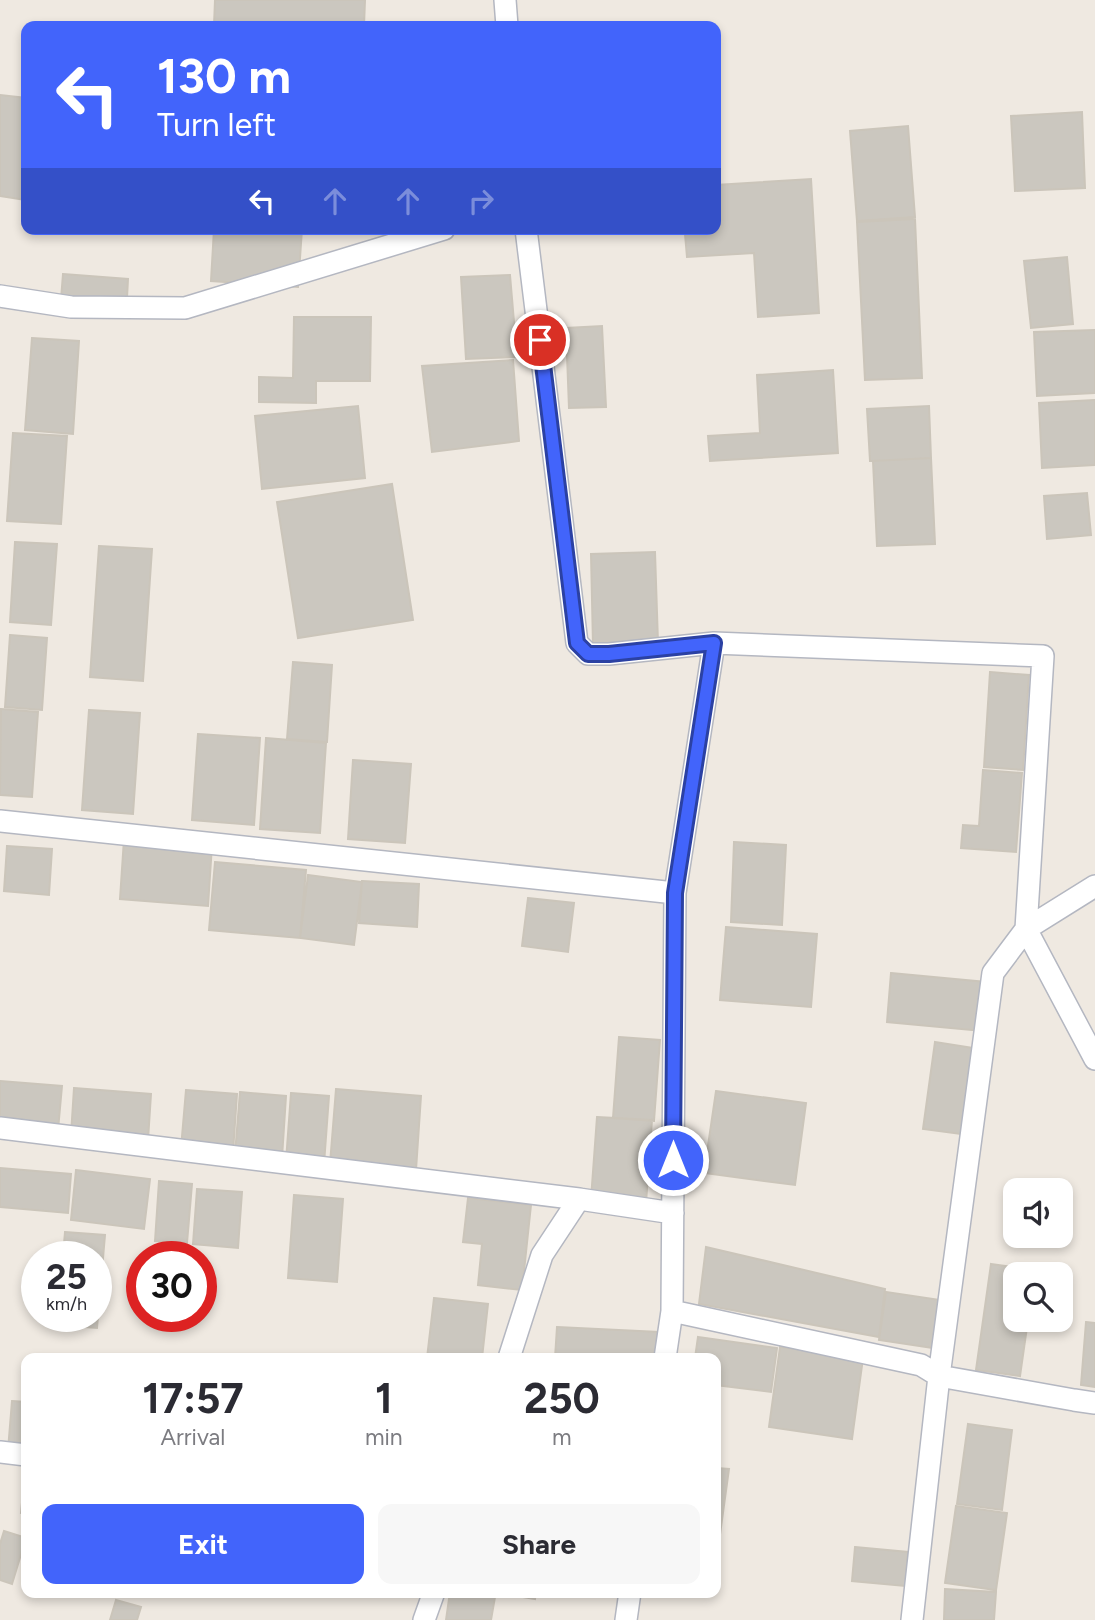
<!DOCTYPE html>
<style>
body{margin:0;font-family:Figtree,sans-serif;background:#f7f7f7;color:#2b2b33;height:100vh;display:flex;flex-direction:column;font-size:26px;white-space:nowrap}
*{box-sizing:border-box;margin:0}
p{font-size:23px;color:#7c7c81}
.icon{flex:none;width:38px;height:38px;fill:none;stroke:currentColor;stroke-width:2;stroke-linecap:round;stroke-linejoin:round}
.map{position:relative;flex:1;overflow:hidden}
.drawer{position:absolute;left:21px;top:1353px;width:700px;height:245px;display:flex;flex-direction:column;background:#fff;border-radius:14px;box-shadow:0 4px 10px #0003}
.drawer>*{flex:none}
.top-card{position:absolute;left:21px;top:21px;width:700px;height:214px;border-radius:14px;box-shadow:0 4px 10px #0003;background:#4264fb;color:#fff;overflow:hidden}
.tools{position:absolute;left:1003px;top:1178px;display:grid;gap:14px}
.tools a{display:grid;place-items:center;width:70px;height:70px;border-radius:14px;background:#fff;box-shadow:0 4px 10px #0003;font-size:35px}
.speed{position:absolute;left:21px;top:1241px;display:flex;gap:14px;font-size:35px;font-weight:700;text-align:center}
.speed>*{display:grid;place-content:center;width:91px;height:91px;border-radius:50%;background:#fff;box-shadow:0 4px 10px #0003;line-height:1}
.speed small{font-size:18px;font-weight:400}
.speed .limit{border:10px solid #d22;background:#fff;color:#111}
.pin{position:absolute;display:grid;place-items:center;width:60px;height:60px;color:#fff;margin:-30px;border:4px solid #fff;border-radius:50%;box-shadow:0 2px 7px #0007}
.me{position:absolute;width:77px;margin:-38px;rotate:0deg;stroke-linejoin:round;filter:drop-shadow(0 0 5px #0008)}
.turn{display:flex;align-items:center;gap:24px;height:147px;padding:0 21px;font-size:32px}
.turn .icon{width:91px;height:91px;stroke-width:2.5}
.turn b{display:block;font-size:49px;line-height:60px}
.lanes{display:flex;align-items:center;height:66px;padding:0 21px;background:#0003;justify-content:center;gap:35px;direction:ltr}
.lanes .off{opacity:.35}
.eta{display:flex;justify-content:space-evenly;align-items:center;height:119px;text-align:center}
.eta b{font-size:42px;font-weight:700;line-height:49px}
.primary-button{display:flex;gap:14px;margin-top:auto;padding:14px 21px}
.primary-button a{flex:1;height:80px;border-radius:14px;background:#4264fb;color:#fff;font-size:28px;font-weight:700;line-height:80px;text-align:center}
.primary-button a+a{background:#f7f7f7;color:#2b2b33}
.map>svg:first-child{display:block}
.building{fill:#cbc7bf;stroke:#cbc5ba;stroke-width:2}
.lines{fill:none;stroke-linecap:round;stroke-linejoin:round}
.street-casing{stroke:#b4b7c1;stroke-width:24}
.street{stroke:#fff;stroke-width:21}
.route-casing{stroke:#2b41a3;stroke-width:18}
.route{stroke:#4264fb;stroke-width:12}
</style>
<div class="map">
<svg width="1095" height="1620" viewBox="0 0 1095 1620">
<rect width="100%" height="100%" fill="#efe9e1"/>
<path class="building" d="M 215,0 L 365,0 L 364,26 L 214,26 Z
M 0,95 L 26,98 L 26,200 L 0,196 Z
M 1082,112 L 1085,188 L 1015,191 L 1011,116 Z
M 908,126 L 915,217 L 857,221 L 850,131 Z
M 811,179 L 819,313 L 758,317 L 754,253 L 687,257 L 685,234 L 716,232 L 716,185 Z
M 915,219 L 922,378 L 865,380 L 857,222 Z
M 214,229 L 302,229 L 298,287 L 211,281 Z
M 1067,257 L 1073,324 L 1031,328 L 1024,261 Z
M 63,274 L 128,279 L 126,317 L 60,312 Z
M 510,275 L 517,357 L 466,359 L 461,277 Z
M 294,317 L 371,317 L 370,381 L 316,381 L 316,403 L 259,402 L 259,377 L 293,378 Z
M 602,326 L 606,407 L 569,408 L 566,328 Z
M 1095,330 L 1095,393 L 1037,396 L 1034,332 Z
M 32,338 L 79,341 L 73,434 L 25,430 Z
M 513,360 L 519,441 L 432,452 L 422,366 Z
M 833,370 L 838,453 L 710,461 L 708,436 L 760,433 L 757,375 Z
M 1095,400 L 1095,465 L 1042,468 L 1039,403 Z
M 358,406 L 365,478 L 262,489 L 255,416 Z
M 929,406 L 931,458 L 870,461 L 867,409 Z
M 13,433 L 67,436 L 61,524 L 7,521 Z
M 931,458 L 935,544 L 877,546 L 873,461 Z
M 392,484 L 413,620 L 298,638 L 277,502 Z
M 1087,493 L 1091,535 L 1047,539 L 1044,496 Z
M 15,542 L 57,544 L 51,625 L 10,622 Z
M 99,546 L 152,549 L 143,681 L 90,677 Z
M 655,552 L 658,643 L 593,645 L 591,554 Z
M 10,635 L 47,638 L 42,710 L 5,707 Z
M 293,662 L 332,665 L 327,742 L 287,739 Z
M 990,672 L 1029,675 L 1023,770 L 984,767 Z
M 1,709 L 38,712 L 32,797 L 0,795 Z
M 89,710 L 140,713 L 133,814 L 82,810 Z
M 198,734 L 260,738 L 254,825 L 192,820 Z
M 266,738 L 326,743 L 320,833 L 260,829 Z
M 353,760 L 411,764 L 405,843 L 348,839 Z
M 983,770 L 1022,773 L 1016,852 L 961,848 L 963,825 L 979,826 Z
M 124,839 L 212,845 L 208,906 L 120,899 Z
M 734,842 L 786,845 L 782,925 L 731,922 Z
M 7,846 L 52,849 L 49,895 L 4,891 Z
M 215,862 L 306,870 L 300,938 L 209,930 Z
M 308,875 L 362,882 L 354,945 L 300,938 Z
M 362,881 L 419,884 L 417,927 L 359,923 Z
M 528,898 L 574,903 L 568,952 L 522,946 Z
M 726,927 L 817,934 L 811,1007 L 720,1000 Z
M 891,973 L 986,982 L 982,1031 L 887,1022 Z
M 619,1037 L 660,1040 L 654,1121 L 613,1118 Z
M 935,1042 L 980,1049 L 968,1135 L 923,1129 Z
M 0,1081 L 62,1086 L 58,1130 L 0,1126 Z
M 74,1088 L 151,1094 L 148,1140 L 71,1135 Z
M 336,1089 L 421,1096 L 416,1170 L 330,1164 Z
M 186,1090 L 237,1094 L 233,1152 L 181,1148 Z
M 716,1091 L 806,1103 L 795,1185 L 704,1173 Z
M 240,1092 L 286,1096 L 282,1158 L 235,1154 Z
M 291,1093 L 329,1096 L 324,1164 L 286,1161 Z
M 597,1117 L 652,1120 L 646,1203 L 591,1199 Z
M 0,1168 L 71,1174 L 68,1213 L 0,1207 Z
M 76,1170 L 150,1179 L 144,1229 L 71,1220 Z
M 159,1181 L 192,1184 L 187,1243 L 155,1241 Z
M 197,1189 L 242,1192 L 238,1248 L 193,1244 Z
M 294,1195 L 343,1199 L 337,1282 L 288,1278 Z
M 468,1198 L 531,1205 L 522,1290 L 478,1285 L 482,1244 L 463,1242 Z
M 65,1232 L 105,1235 L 97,1328 L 58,1325 L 58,1316 L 96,1316 L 96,1256 L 63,1256 Z
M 706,1247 L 885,1289 L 879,1337 L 699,1304 Z
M 991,1264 L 1035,1270 L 1034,1274 L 1015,1274 L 1015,1320 L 1028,1320 L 1020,1376 L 976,1370 Z
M 886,1292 L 947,1301 L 940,1349 L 879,1340 Z
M 434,1298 L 488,1304 L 482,1358 L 427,1358 Z
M 1086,1322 L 1095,1323 L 1095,1387 L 1081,1385 Z
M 557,1327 L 659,1332 L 657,1358 L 555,1358 Z
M 698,1337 L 777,1348 L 771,1392 L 716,1385 L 716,1358 L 695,1358 Z
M 780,1347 L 863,1358 L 852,1439 L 769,1427 Z
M 12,1401 L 26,1402 L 26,1452 L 8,1450 Z
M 968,1424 L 1012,1430 L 1002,1510 L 957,1504 Z
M 716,1468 L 729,1469 L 718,1549 L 716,1548 Z
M 25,1472 L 26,1473 L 26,1514 L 21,1513 Z
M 956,1506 L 1007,1513 L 996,1590 L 945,1583 Z
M 4,1531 L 26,1538 L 12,1584 L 0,1580 L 0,1544 Z
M 855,1547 L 908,1552 L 905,1586 L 852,1581 Z
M 945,1589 L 996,1592 L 994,1620 L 944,1620 Z
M 450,1592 L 470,1592 L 495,1597 L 491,1620 L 446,1620 Z
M 493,1592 L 536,1592 L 535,1599 Z
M 116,1600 L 141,1607 L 137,1620 L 110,1620 Z"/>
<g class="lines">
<defs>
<path id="street" d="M 505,0 L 507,26
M 526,229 L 577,643 L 588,654 L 609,654 L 714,643 L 1043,656 L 1026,929 L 993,973 L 939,1376 L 912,1620
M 0,296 L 71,307 L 185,308 L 444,229
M 0,821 L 675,893
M 1095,886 L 1026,929 L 1095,1059
M 0,1128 L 579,1199
M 672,1311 L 921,1365 L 939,1376 L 1074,1400 L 1095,1403
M 509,1358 L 542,1255 L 579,1199 L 673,1213
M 665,1358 L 672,1311 L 675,893 L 714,643
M 0,1452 L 26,1455
M 424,1620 L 434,1592
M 626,1620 L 630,1592"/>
</defs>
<use href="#street" class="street-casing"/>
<use href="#street" class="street"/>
</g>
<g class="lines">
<defs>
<path id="route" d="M 540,340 L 577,643 L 588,654 L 609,654 L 714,643 L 675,893 L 673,1160"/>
</defs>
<use href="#route" class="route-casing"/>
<use href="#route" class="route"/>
</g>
</svg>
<div class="tools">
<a><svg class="icon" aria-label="sound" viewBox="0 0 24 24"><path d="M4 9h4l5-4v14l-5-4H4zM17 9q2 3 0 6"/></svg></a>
<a><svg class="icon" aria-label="search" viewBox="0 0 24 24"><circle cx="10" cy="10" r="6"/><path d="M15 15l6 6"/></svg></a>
</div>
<div class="speed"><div>25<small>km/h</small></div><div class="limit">30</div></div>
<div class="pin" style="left:540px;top:340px;background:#d93025"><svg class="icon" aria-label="arrive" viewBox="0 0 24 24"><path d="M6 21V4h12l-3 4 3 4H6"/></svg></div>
<svg class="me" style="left:673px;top:1160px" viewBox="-20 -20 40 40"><circle r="17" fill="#4264fb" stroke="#fff" stroke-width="3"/><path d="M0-11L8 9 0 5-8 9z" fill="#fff"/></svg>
<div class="top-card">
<div class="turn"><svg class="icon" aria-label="left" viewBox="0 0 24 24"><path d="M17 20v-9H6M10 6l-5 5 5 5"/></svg><div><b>130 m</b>Turn left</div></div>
<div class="lanes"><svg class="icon" aria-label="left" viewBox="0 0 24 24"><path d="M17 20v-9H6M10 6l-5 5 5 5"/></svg><svg class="icon off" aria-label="ahead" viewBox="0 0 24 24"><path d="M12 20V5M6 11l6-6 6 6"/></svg><svg class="icon off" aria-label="ahead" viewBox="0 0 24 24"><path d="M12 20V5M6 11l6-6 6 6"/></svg><svg class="icon off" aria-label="right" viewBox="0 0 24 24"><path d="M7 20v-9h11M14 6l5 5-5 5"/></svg></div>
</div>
<section class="drawer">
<div class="eta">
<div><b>17:57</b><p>Arrival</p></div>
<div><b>1</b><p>min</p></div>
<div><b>250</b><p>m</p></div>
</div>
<div class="primary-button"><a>Exit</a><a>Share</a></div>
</section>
</div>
